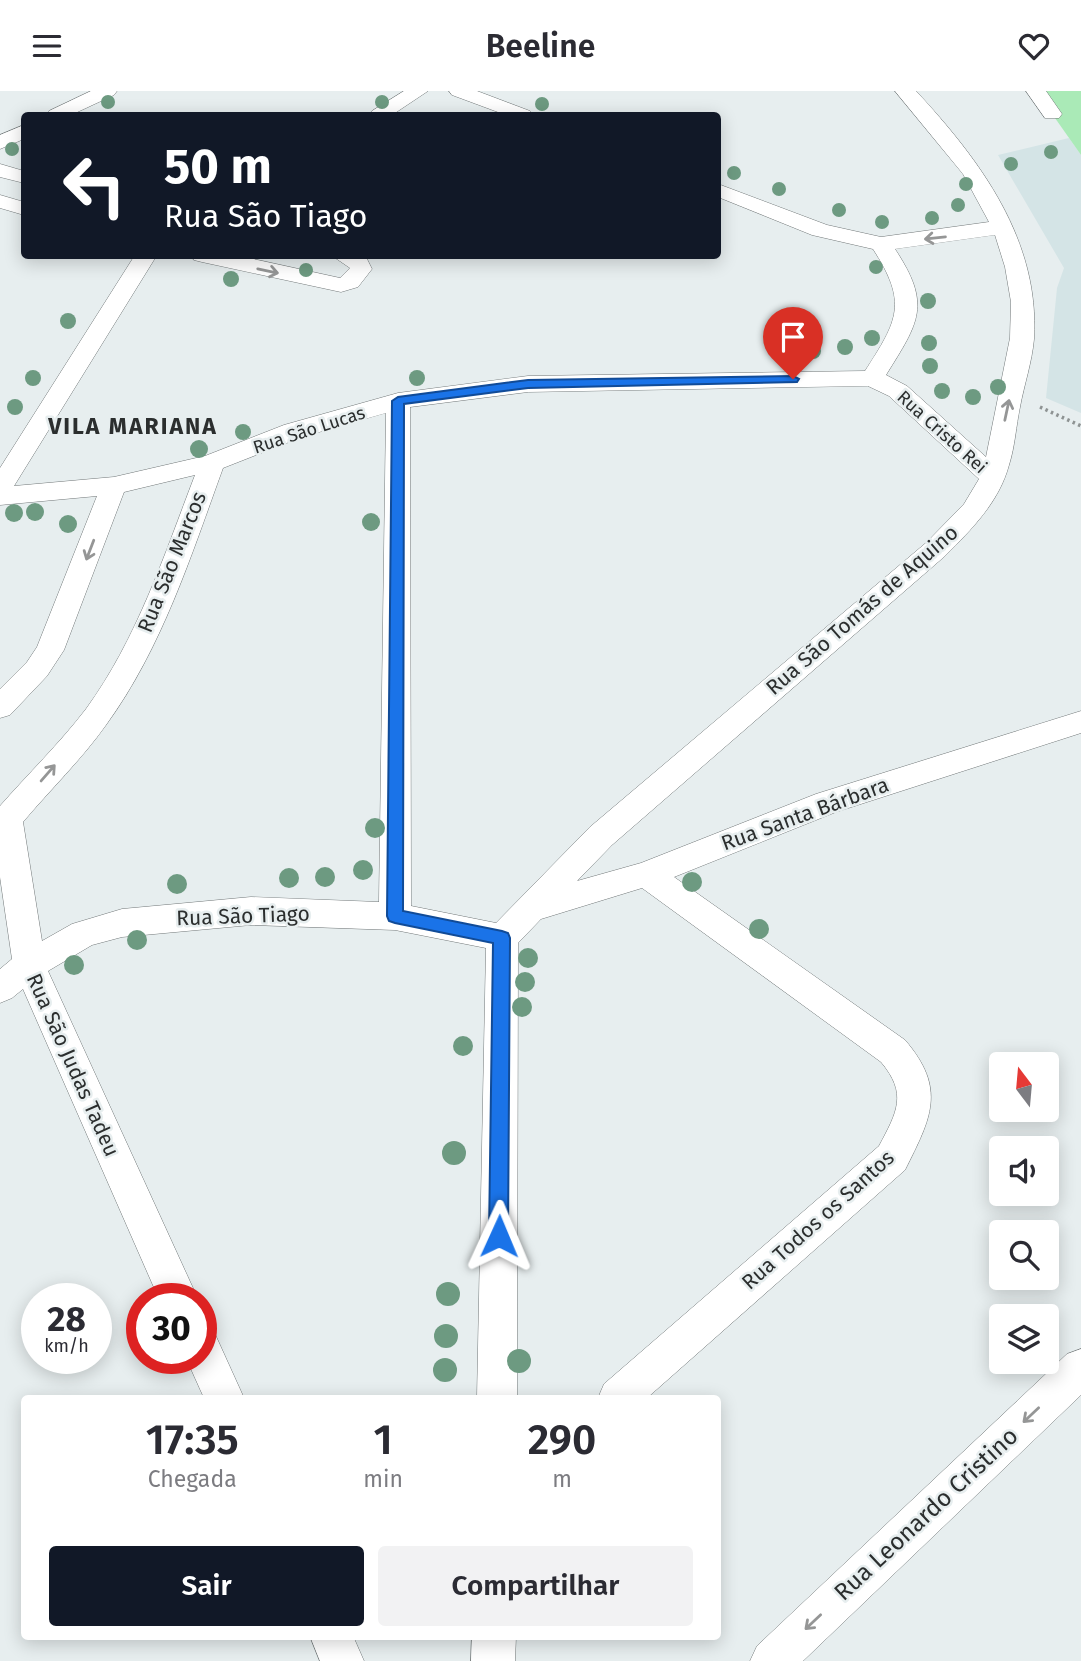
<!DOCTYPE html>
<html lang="pt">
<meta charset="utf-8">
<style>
body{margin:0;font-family:"Fira Sans",sans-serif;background:#f2f2f3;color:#2b2b33;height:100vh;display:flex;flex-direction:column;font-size:26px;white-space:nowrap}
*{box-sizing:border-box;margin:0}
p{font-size:23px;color:#7c7c81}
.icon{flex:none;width:38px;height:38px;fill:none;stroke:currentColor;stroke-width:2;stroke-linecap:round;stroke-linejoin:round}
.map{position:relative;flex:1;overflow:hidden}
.details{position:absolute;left:21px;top:1304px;width:700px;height:245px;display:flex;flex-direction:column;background:#fff;border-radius:7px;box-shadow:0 4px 18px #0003}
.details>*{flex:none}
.top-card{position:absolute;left:21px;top:21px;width:700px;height:147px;border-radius:7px;box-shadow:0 4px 18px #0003;background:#111827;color:#fff;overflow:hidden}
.needle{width:46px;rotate:344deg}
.controls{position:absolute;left:989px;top:961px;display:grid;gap:14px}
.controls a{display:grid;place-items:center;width:70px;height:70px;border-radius:7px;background:#fff;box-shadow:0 4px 18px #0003;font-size:35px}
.speed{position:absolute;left:21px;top:1192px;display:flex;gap:14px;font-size:35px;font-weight:700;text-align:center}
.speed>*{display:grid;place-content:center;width:91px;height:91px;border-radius:50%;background:#fff;box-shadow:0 4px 18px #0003;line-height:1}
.speed small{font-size:18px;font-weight:400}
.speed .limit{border:10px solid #d22;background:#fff;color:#111}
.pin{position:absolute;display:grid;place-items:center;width:60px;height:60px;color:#fff;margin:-72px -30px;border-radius:50% 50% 50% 0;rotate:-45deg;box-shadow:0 0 7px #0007}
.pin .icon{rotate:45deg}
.me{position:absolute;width:77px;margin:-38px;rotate:1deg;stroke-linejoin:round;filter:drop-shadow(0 0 5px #0008)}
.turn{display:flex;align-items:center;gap:24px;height:147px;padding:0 28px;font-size:32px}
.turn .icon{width:91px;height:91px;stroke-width:2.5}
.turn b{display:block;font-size:49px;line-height:60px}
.eta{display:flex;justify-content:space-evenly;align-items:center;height:119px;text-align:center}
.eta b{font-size:42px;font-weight:600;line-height:49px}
.primary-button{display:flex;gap:14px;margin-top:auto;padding:14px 28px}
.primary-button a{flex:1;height:80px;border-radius:7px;background:#111827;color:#fff;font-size:28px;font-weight:600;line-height:80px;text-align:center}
.primary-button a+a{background:#f2f2f3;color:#2b2b33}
header{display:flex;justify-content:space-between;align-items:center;height:91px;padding:0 28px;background:#fff;font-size:32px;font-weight:600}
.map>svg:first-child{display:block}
.built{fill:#d4e4e6}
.green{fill:#aaeab7}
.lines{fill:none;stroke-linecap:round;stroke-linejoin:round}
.minor-casing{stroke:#727879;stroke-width:1}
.path{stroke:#8e9393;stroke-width:3.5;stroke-dasharray:2.5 3.5;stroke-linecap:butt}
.minor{fill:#fff;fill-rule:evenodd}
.tree{fill:#6d9a81}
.oneway{stroke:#959696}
.route{fill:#1a73e8;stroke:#114b97;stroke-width:2}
.labels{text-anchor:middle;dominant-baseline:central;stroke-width:5;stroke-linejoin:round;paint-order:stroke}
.far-street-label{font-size:18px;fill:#2b2e2e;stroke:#e7eeef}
.street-label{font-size:21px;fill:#2b2e2e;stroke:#e7eeef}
.far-district-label{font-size:23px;font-weight:bold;letter-spacing:2px;fill:#2b2e2e;stroke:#e7eeef}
.near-street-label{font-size:24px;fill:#2b2e2e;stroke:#e7eeef}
</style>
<header><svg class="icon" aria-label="menu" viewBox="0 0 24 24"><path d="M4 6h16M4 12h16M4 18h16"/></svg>Beeline<svg class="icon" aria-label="heart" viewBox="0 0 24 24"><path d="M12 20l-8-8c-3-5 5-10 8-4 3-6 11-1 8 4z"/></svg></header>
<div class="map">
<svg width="1081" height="1570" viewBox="0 0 1081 1570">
<rect width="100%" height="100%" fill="#e7eeef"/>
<path class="built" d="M 1069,47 L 1081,64 L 1081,322 L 1046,307 L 1057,197 L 1064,177 L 998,64 Z"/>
<path class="green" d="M 1036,0 L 1081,0 L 1081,64 Z"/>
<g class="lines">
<defs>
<path id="minor" d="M 91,0 L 117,0 L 114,4 L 71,24 L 46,24 L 49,20 Z
M 404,0 L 428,0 L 392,24 L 369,24 L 372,20 Z
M 449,0 L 477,0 L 530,20 L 533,24 L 506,24 L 452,4 Z
M 895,0 L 916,0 C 980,69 1040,149 1034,248 C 1032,271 1024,294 1020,316 C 1016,335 1015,355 1009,374 C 999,411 972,438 945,465 L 612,754 L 577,790 L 641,772 L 816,703 L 1081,620 L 1081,642 L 836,721 L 674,786 L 905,949 C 947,998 931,1027 905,1079 L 647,1307 L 598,1307 L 604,1293 L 879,1055 C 897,1021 908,1003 881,971 L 642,797 L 541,828 L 518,852 L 517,1307 L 477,1307 L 486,857 L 395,839 L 251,834 L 122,846 L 92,854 L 48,880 L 198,1208 L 159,1208 L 23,898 L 12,907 L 0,912 L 0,878 L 12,868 L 0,786 L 0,715 C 28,683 60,652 86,618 C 137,548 164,465 195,384 L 124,401 L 64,559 L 47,585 L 10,624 L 0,627 L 0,598 L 27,571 L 37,556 L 97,405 L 0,414 L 0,377 L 135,164 L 157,164 L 14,395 L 114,386 L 205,365 L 284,334 L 398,302 L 528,285 L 865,280 C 898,229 908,212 873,158 L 812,144 L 718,106 L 718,93 L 827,134 L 881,146 L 989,131 L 963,83 ZM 995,144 L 1005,176 L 1011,211 L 1010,247 L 986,366 L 907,295 L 886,284 C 919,231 932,214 895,158 ZM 868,295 L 889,305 L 979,388 L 964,413 L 927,451 L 590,736 L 496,832 L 411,815 L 410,316 L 528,301 ZM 386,322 L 379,811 L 251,806 L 122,818 L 72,833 L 42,850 L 23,731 C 50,699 82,668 106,634 C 162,557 191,465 223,377 L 302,346 Z
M 1026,0 L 1046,0 L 1062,23 L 1059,27 L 1045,27 Z
M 24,34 L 24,48 L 0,58 L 0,44 Z
M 0,73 L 24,80 L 24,92 L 0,86 Z
M 0,104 L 24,111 L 24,124 L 0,117 Z
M 191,164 L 235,164 L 340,187 L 350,177 L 331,164 L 362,164 L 366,166 L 372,178 L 358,196 L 341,201 L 202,171 L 194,169 Z
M 201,1238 L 215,1243 L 244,1307 L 204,1307 L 186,1267 L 201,1267 Z
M 1081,1258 L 1081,1304 L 803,1570 L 750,1570 L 757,1555 L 1067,1263 Z
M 310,1545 L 353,1545 L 364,1570 L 320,1570 Z
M 472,1545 L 516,1545 L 515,1570 L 471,1570 Z"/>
</defs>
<use href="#minor" class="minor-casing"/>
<path class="path" d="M 1040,316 L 1081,335"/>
<use href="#minor" class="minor"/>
</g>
<g class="tree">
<circle cx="108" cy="11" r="7"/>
<circle cx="382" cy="11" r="7"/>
<circle cx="542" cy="13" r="7"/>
<circle cx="12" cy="58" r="7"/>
<circle cx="1051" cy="61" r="7"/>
<circle cx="1011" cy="73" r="7"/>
<circle cx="734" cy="82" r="7"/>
<circle cx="966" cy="93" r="7"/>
<circle cx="779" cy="98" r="7"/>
<circle cx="958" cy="114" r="7"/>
<circle cx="839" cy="119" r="7"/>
<circle cx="932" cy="127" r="7"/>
<circle cx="882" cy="131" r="7"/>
<circle cx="876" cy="176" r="7"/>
<circle cx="306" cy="179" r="7"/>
<circle cx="231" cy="188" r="8"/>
<circle cx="928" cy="210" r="8"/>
<circle cx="68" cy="230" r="8"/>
<circle cx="872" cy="247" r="8"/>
<circle cx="929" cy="252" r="8"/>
<circle cx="845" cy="256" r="8"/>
<circle cx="813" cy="260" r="8"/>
<circle cx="930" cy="275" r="8"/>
<circle cx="33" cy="287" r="8"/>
<circle cx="417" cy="287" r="8"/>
<circle cx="998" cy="296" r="8"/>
<circle cx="942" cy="300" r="8"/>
<circle cx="973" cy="306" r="8"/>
<circle cx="15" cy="316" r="8"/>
<circle cx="243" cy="341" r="8"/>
<circle cx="199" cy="358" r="9"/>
<circle cx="35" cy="421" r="9"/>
<circle cx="14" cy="422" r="9"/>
<circle cx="371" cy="431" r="9"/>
<circle cx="68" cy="433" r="9"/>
<circle cx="375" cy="737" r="10"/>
<circle cx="363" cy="779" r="10"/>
<circle cx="325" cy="786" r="10"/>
<circle cx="289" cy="787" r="10"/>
<circle cx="692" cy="791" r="10"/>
<circle cx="177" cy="793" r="10"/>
<circle cx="759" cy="838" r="10"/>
<circle cx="137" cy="849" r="10"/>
<circle cx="528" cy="867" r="10"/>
<circle cx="74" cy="874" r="10"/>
<circle cx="525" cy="891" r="10"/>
<circle cx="522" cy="916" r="10"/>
<circle cx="463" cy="955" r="10"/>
<circle cx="454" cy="1062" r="12"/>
<circle cx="448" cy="1203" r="12"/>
<circle cx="446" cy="1245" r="12"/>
<circle cx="519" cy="1270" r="12"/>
<circle cx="445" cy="1279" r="12"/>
</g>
<defs><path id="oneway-shaft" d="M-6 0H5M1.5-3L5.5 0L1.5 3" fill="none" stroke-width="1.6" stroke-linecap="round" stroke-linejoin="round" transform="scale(1.75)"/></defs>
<g class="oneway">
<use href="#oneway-shaft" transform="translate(935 147) rotate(174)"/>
<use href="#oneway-shaft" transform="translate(268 180) rotate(12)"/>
<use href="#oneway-shaft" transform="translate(1007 319) rotate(-78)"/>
<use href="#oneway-shaft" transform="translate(90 459) rotate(111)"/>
<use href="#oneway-shaft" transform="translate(48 682) rotate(-49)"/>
<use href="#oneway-shaft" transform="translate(1031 1324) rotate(137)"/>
<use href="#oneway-shaft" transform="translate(813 1531) rotate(137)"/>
</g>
<path class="route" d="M 793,285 L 799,288 L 797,291 L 528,297 L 404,313 L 403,820 L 502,840 L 508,842 L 510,847 L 508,1145 L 505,1151 L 499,1154 L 492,1151 L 489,1145 L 493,852 L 395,832 L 389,830 L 387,825 L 392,310 L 398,306 L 528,289 Z"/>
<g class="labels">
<g class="far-street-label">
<text transform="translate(309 339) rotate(-18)">Rua São Lucas</text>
<text transform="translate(942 341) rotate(42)">Rua Cristo Rei</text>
</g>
<g class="street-label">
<text transform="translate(172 471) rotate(-68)">Rua São Marcos</text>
<text transform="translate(862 519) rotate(-41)">Rua São Tomás de Aquino</text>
<text transform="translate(805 723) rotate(-20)">Rua Santa Bárbara</text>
<text transform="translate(243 825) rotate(-2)">Rua São Tiago</text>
<text transform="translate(73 974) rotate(66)">Rua São Judas Tadeu</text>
<text transform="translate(818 1129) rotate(-42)">Rua Todos os Santos</text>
</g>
<g class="far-district-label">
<text x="133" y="335">VILA MARIANA</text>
</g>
<g class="near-street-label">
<text transform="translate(926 1423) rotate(-43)">Rua Leonardo Cristino</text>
</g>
</g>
</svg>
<div class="controls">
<a><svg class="needle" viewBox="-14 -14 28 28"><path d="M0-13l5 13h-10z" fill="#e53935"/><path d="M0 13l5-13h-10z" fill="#7c7c81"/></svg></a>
<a><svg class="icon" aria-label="sound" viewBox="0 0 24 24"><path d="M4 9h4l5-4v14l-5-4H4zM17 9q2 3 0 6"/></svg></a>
<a><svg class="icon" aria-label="search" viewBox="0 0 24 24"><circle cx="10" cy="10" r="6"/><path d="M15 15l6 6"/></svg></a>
<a><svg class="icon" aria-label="layers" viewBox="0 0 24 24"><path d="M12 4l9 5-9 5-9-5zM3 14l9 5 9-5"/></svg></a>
</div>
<div class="speed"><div>28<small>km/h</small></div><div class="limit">30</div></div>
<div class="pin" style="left:793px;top:288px;background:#d93025"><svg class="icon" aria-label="arrive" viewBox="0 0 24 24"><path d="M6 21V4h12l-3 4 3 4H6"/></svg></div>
<svg class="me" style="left:499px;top:1145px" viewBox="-20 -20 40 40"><path d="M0-17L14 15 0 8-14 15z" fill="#1a73e8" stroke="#fff" stroke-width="4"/></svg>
<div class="top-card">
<div class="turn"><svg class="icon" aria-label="left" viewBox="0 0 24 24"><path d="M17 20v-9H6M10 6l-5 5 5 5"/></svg><div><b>50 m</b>Rua São Tiago</div></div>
</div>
<section class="details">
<div class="eta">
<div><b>17:35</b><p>Chegada</p></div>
<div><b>1</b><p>min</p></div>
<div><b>290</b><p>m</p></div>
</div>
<div class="primary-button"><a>Sair</a><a>Compartilhar</a></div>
</section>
</div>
